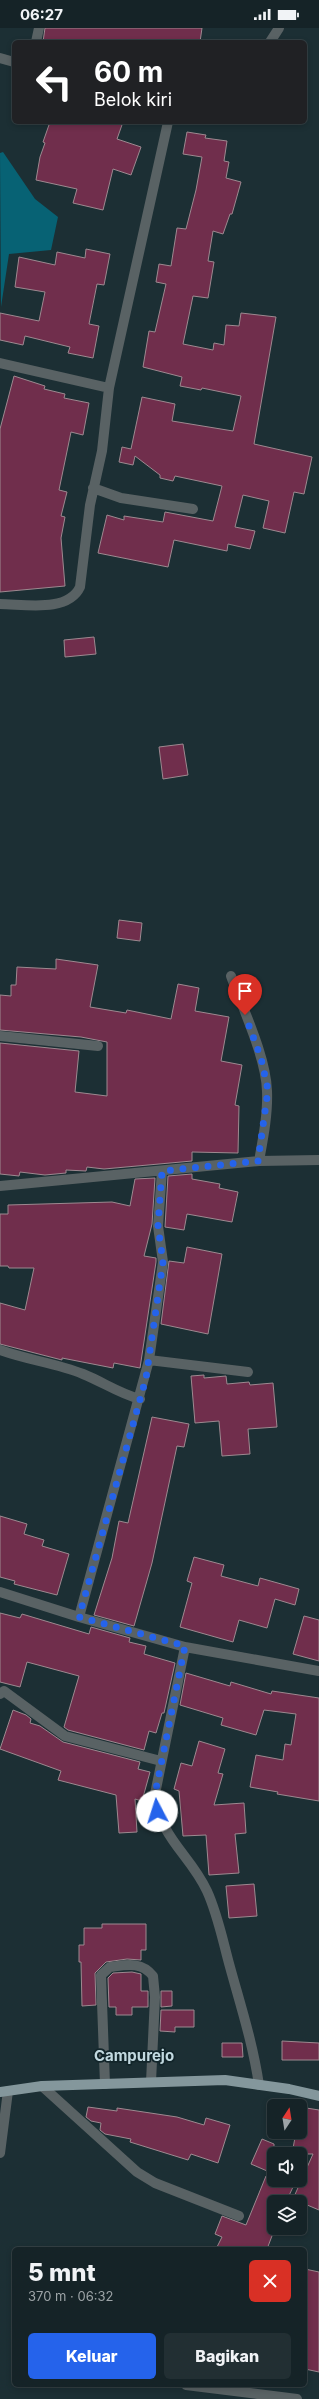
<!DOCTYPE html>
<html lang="id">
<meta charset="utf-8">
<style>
body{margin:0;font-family:Inter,sans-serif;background:#222f33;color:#f1f3f6;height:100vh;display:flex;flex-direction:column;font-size:15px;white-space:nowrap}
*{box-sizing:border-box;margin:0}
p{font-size:13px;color:#9da4a7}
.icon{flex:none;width:22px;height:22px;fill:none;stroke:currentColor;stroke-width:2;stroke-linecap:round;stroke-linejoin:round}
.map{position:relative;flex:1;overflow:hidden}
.side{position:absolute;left:12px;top:2219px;width:295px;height:140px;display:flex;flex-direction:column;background:#152327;border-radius:6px;box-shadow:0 2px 6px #0003,0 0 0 1px #344044}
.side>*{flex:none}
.hud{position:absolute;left:12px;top:12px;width:295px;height:84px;border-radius:6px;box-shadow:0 2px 6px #0003,0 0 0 1px #344044;background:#202124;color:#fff;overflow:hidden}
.needle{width:26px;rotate:12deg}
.fabs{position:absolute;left:267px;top:2071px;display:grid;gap:8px}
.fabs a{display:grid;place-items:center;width:40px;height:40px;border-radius:6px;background:#152327;box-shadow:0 2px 6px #0003,0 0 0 1px #344044;font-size:20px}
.pin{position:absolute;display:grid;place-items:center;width:34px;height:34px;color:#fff;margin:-41px -17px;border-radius:50% 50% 50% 0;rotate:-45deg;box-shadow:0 0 4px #0007}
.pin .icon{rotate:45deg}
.me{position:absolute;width:44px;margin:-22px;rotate:355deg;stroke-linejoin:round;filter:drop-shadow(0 0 3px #0008)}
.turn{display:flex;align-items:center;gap:14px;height:84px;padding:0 16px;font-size:18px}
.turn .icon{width:52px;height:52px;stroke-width:2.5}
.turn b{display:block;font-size:28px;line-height:34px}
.round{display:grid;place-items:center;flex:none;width:42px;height:42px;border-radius:6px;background:#222f33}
.head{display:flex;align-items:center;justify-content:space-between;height:68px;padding:0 16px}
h1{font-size:24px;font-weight:800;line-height:30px}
.primary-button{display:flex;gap:8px;margin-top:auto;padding:8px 16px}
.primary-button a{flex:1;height:46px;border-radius:6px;background:#2563eb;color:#fff;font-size:16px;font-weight:800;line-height:46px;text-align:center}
.primary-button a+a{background:#222f33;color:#f1f3f6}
.status{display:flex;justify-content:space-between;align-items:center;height:28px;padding:0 20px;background:#152327;direction:ltr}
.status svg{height:11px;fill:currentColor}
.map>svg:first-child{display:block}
.forest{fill:#076274}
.building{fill:#702e4c;stroke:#9d8990}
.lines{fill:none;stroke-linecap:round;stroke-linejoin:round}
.minor{stroke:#596264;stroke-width:10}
.major{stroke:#84979c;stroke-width:10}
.route{stroke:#2563eb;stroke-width:7;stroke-dasharray:0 12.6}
.labels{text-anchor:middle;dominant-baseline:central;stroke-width:3.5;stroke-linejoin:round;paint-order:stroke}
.quarter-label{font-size:15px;font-weight:bold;fill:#c2d9e0;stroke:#12252a}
</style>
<div class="status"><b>06:27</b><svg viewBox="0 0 49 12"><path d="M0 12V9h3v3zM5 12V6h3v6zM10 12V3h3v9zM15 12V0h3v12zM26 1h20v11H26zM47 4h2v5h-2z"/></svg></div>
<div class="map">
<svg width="319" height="2371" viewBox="0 0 319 2371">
<rect width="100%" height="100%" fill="#1c2f34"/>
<path class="forest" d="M 3,124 L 35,171 L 58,189 L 51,222 L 9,226 L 1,279 L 0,125 Z"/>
<path class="building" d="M 45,0 L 202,0 L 200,14 L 43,14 Z
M 50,94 L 123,94 L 117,111 L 141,119 L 131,147 L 113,141 L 103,182 L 73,175 L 77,161 L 36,152 L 40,129 L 45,115 L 43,114 Z
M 187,104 L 206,107 L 205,110 L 227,113 L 224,133 L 229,134 L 226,150 L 241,154 L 232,186 L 230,186 L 223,206 L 213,203 L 208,233 L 214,234 L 208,270 L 193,268 L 183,316 L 213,322 L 214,315 L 224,317 L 226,297 L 239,298 L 241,285 L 276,289 L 254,416 L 312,429 L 304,466 L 294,464 L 285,505 L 263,500 L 269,473 L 243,467 L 235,499 L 255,503 L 250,521 L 228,516 L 227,523 L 174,512 L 168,539 L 98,525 L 107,487 L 124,492 L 124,488 L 163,494 L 165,484 L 213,493 L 222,458 L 175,448 L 173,453 L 160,450 L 160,447 L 135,428 L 133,437 L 119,434 L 122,419 L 131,421 L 142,369 L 175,376 L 172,393 L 233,403 L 241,368 L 202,360 L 201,362 L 180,358 L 182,349 L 143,339 L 149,303 L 155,304 L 166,256 L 156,254 L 159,236 L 171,238 L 177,200 L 186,201 L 196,162 L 202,129 L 183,126 Z
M 86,221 L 110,226 L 104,257 L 97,256 L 89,296 L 99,298 L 93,330 L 68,325 L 70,319 L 25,308 L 23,317 L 0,312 L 0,285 L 39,293 L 45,264 L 15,259 L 19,229 L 55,237 L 57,224 L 85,230 Z
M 14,348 L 45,358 L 44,361 L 65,366 L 64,370 L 89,375 L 83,407 L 71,404 L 59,462 L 67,464 L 61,488 L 65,489 L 61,510 L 65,558 L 0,564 L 0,401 Z
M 94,609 L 96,626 L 65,629 L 64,612 Z
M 183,716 L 188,747 L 163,751 L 159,719 Z
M 119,892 L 142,895 L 140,913 L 117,910 Z
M 56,931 L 98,937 L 90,979 L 126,985 L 127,982 L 171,991 L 178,956 L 199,960 L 195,983 L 229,989 L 221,1033 L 242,1037 L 235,1077 L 239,1078 L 238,1125 L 192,1124 L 192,1133 L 104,1141 L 87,1139 L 86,1143 L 66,1142 L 66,1145 L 45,1147 L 20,1144 L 19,1148 L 0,1146 L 0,1015 L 79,1023 L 75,1064 L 107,1068 L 107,1014 L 81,1009 L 0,1002 L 0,967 L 11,968 L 11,957 L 16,957 L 17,939 L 56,941 Z
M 192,1146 L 192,1151 L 220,1156 L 219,1160 L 238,1164 L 232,1194 L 187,1186 L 184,1202 L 165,1199 L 168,1148 Z
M 155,1150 L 152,1196 L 144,1228 L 156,1230 L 156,1234 L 140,1340 L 114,1335 L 113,1340 L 62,1330 L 62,1332 L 0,1316 L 0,1275 L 25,1282 L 34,1240 L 9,1240 L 8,1238 L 0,1238 L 0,1186 L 8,1186 L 8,1177 L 112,1174 L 130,1178 L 135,1151 Z
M 187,1219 L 222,1226 L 208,1306 L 161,1296 L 169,1233 L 184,1235 Z
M 204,1347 L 204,1350 L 226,1348 L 227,1356 L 249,1354 L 250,1357 L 273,1355 L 277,1399 L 248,1401 L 250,1426 L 222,1428 L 219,1393 L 195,1395 L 191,1348 Z
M 152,1389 L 189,1396 L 184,1419 L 177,1418 L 152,1535 L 134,1598 L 94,1587 L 112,1530 L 119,1493 L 128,1495 Z
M 0,1488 L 27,1496 L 24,1506 L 44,1512 L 42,1518 L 69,1526 L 57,1567 L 14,1556 L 15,1553 L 0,1549 Z
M 194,1529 L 224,1537 L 221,1548 L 258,1558 L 260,1550 L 299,1561 L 295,1577 L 275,1571 L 267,1600 L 239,1592 L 233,1614 L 180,1599 L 192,1555 L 187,1553 Z
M 0,1585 L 20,1590 L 22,1586 L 89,1606 L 91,1599 L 130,1610 L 129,1614 L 146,1618 L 144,1626 L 175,1635 L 164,1685 L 162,1685 L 156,1705 L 149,1703 L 144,1722 L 68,1702 L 64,1699 L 79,1648 L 27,1634 L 20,1659 L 0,1654 Z
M 304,1588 L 319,1592 L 319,1633 L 293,1626 Z
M 186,1645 L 230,1658 L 231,1654 L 271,1666 L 272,1663 L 319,1670 L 319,1773 L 277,1766 L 278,1764 L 250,1759 L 256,1727 L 283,1732 L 285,1716 L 291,1717 L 296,1686 L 264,1682 L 256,1707 L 221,1697 L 223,1690 L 180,1677 Z
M 13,1682 L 26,1687 L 31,1691 L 30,1695 L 40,1698 L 63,1714 L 140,1734 L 138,1741 L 150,1744 L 142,1773 L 135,1771 L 137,1804 L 119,1805 L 116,1767 L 58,1752 L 61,1743 L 0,1721 Z
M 199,1713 L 225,1721 L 218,1745 L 223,1746 L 214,1777 L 244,1775 L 246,1805 L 235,1806 L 239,1845 L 209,1847 L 206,1807 L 183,1808 L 179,1763 L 174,1761 L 181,1735 L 192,1738 Z
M 254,1856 L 257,1888 L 229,1890 L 226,1858 Z
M 102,1896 L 146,1896 L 146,1922 L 141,1922 L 141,1932 L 127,1931 L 106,1934 L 95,1945 L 96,1977 L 82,1978 L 81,1934 L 79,1934 L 79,1917 L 84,1917 L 84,1900 L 102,1900 Z
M 132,1944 L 141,1946 L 141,1963 L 148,1963 L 148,1979 L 132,1979 L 132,1987 L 116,1987 L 116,1979 L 109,1979 L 108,1950 L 113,1945 Z
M 161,1963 L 172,1963 L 172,1978 L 161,1979 Z
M 161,1982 L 194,1982 L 194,1999 L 175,1999 L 175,2004 L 160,2003 Z
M 282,2013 L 319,2015 L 319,2032 L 282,2032 Z
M 222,2015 L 242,2015 L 243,2029 L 222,2029 Z
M 88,2079 L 117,2083 L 117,2080 L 177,2089 L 204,2097 L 206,2090 L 230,2097 L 218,2135 L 191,2126 L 188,2132 L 130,2114 L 131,2111 L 105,2106 L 100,2102 L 101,2095 L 91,2093 L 86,2089 Z
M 300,2079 L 319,2082 L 319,2182 L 293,2171 L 313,2126 L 292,2126 L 296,2104 L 300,2104 Z
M 262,2111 L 274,2116 L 274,2146 L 251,2136 Z
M 266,2148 L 293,2159 L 286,2174 L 274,2174 L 275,2200 L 267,2221 L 216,2221 L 222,2209 L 215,2206 L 222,2188 L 246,2197 Z
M 305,2241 L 319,2244 L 319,2344 L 305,2341 Z"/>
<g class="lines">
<path class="minor" d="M 36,14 L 39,0
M 270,14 L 279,0
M 0,30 L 14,34
M 0,335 L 109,360
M 93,460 L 121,470 L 193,481
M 0,576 C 24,576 68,585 80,559 L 90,477 L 102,423 L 109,360 L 168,94
M 0,1008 L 98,1018
M 259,1133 L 319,1132
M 0,1158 L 259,1133 C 263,1111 268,1086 267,1063 C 266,1029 243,981 231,948
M 0,1322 C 27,1332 56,1335 83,1346 C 103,1354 120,1366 140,1371
M 149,1332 L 163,1234 L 158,1198 L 162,1143
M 0,1564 L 79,1589 L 185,1619 L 319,1643
M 79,1589 L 149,1332 L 248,1344
M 185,1619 L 155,1766 C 160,1811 190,1826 207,1863 C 218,1887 223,1914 230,1939 C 241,1979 253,2016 259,2057
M 0,1666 L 4,1663 L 65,1708 L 161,1733
M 105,2056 L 101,1947 L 110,1939 C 126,1937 141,1933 153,1948 L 155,1969 L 151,2054
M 42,2058 L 137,2144 L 155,2155 L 239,2188
M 0,2125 L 8,2063
M 186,2357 L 297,2371"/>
<path class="major" d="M 0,2064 L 42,2058 L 225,2052 L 289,2061 L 319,2068"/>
</g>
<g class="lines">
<path class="route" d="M 157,1783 L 155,1766 L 185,1618 L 79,1589 L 146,1350 L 163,1234 L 158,1198 L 162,1143 L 258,1133 L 268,1062 L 261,1030 L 245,987"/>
</g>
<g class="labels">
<g class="quarter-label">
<text x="134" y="2027">Campurejo</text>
</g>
</g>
</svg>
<div class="fabs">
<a><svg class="needle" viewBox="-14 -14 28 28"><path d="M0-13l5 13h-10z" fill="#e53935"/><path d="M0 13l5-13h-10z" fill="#9da4a7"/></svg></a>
<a><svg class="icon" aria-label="sound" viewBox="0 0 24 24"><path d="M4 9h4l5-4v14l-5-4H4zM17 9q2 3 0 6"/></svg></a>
<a><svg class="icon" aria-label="layers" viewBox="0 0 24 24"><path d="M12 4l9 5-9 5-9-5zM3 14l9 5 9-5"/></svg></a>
</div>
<div class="pin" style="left:245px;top:987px;background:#d93025"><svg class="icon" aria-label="arrive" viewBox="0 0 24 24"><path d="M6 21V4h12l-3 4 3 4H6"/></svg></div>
<svg class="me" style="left:157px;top:1783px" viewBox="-20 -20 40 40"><circle r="19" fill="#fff"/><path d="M0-13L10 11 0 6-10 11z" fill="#2563eb"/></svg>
<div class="hud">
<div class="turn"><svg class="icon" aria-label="left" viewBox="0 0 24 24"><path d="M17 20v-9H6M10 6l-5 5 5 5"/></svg><div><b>60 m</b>Belok kiri</div></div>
</div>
<section class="side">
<div class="head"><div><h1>5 mnt</h1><p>370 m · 06:32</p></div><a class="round" style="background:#d93025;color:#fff"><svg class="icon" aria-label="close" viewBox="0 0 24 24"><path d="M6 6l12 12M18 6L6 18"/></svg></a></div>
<div class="primary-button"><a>Keluar</a><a>Bagikan</a></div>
</section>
</div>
